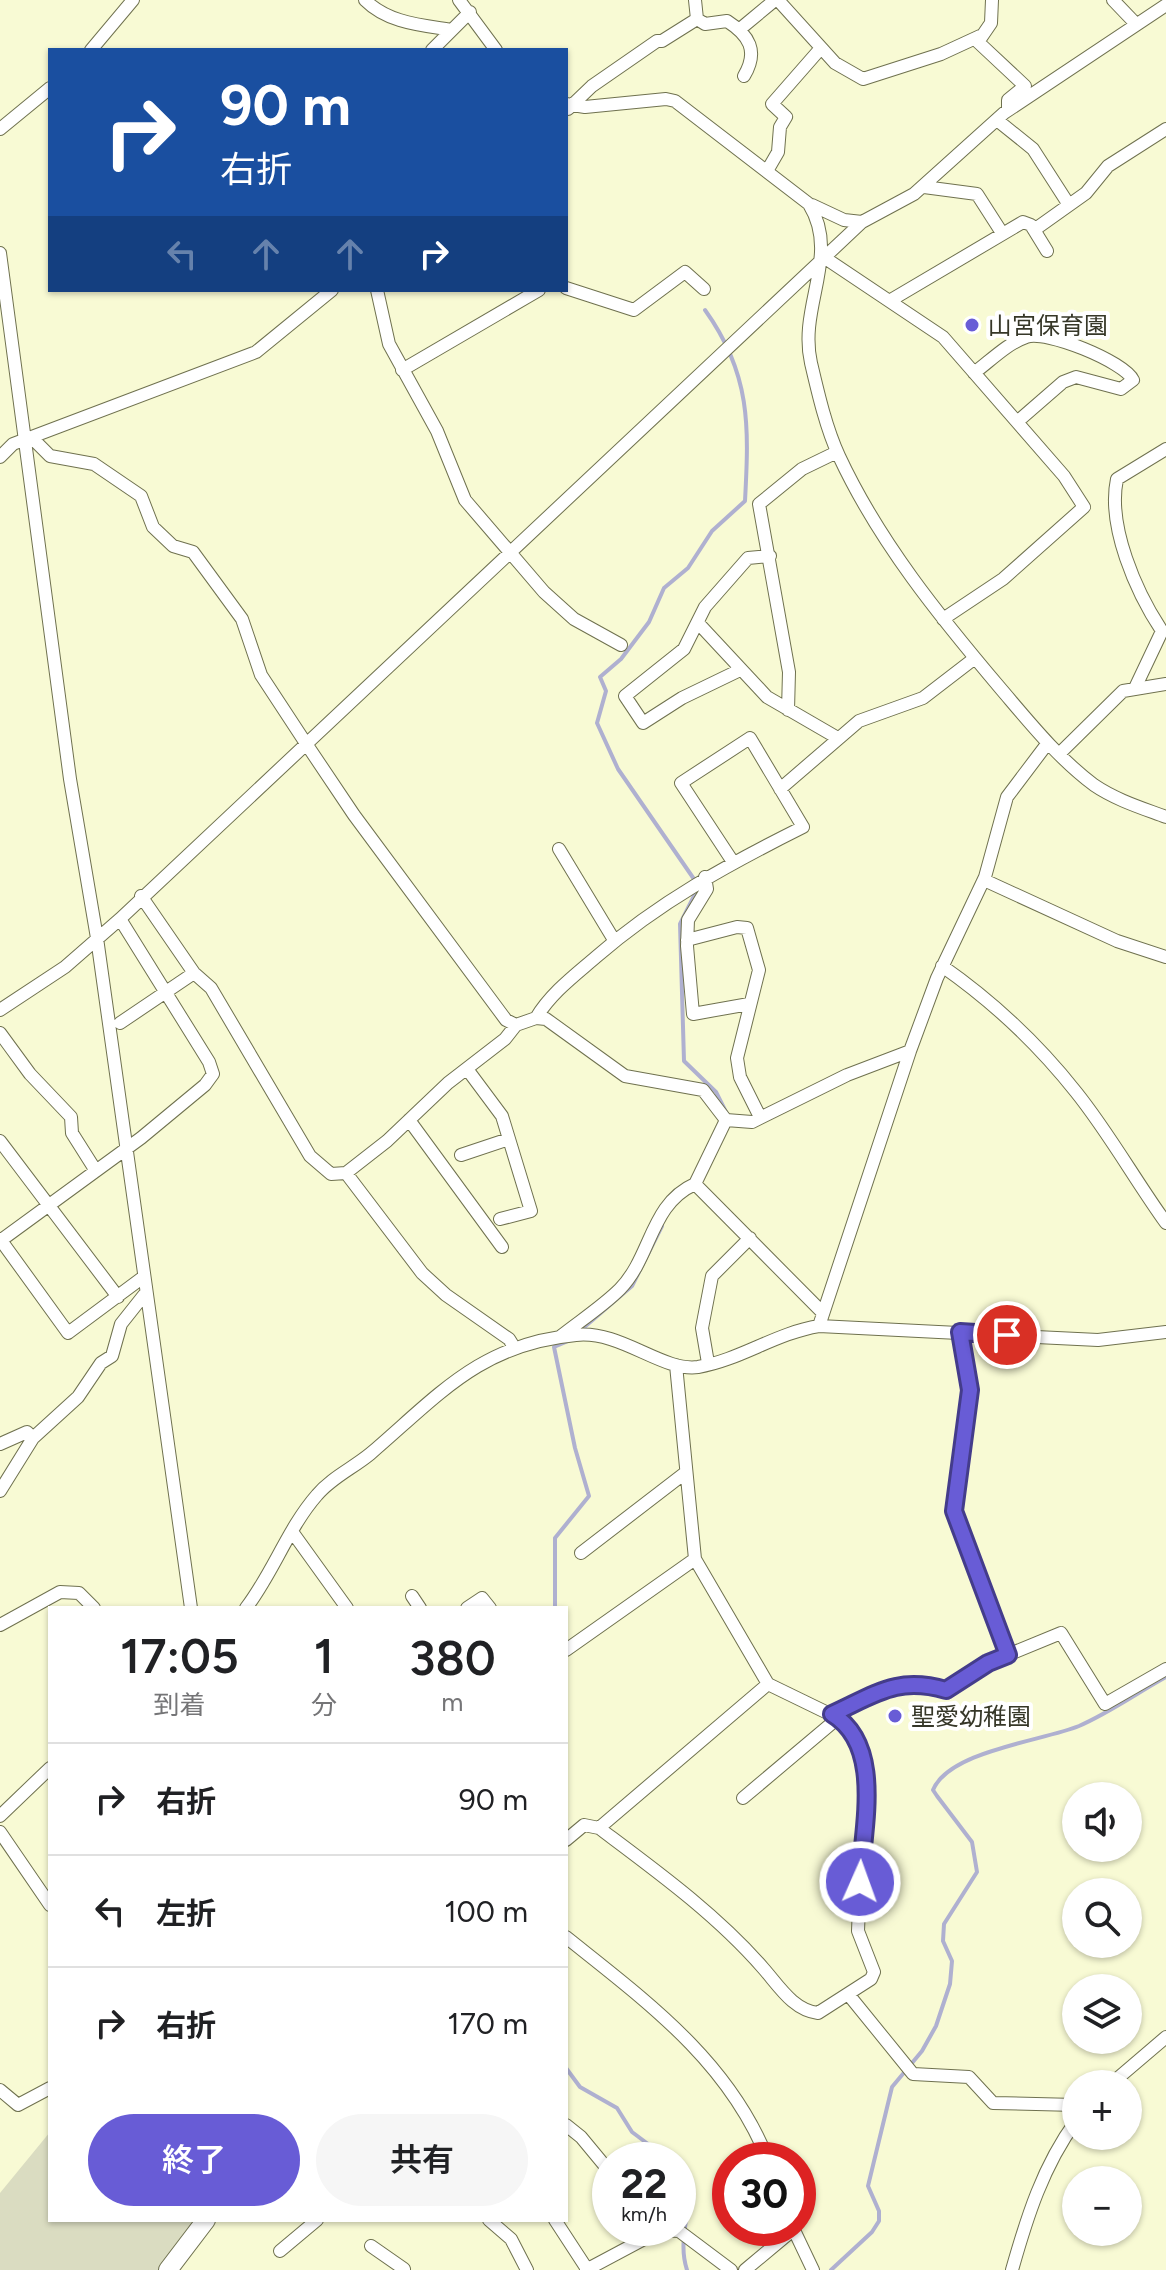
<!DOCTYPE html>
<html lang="ja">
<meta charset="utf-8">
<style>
body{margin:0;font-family:Figtree,"Noto Sans JP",sans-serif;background:#f6f6f6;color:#202124;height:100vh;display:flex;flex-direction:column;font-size:30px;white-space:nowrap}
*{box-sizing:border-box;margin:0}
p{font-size:26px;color:#757577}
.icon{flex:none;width:44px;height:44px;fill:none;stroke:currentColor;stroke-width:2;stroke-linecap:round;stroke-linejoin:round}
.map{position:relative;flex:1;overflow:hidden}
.drawer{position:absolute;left:48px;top:1606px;width:520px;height:616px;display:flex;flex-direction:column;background:#fff;border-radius:0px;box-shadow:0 2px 6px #0004}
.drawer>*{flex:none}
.top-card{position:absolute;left:48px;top:48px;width:520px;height:244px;border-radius:0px;box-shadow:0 2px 6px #0004;background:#1a4fa0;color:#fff;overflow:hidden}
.fabs{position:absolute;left:1062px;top:1782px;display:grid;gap:16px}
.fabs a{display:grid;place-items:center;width:80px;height:80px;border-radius:50%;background:#fff;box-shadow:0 2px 6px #0004;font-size:40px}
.speed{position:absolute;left:592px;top:2142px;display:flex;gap:16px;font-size:40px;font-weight:700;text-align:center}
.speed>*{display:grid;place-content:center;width:104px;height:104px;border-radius:50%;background:#fff;box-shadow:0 2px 6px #0004;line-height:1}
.speed small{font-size:20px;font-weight:400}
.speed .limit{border:12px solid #d22;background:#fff;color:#111}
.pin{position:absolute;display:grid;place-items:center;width:68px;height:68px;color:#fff;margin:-34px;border:4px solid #fff;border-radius:50%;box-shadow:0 2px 8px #0007}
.me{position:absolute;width:88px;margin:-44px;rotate:2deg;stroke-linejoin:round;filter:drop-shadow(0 0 6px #0008)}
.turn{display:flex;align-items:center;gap:28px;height:168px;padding:0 40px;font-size:36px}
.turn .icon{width:104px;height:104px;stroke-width:2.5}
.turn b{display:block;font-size:56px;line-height:68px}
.lanes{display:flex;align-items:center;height:76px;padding:0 40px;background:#0003;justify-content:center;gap:40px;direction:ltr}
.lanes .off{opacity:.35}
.eta{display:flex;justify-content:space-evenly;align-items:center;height:136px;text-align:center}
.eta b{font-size:48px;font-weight:600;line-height:56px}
.primary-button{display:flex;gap:16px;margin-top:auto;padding:16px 40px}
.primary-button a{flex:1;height:92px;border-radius:48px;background:#685cd6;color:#fff;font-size:32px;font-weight:600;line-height:92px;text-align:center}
.primary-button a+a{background:#f6f6f6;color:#202124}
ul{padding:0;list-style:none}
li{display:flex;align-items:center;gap:24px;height:112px;padding:0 40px;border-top:2px solid #e0e0e0}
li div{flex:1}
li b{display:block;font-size:30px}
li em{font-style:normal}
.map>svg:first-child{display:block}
.green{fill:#dadcc1}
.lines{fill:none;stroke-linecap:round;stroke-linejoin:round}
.stream{stroke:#afb0d0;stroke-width:4}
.street-casing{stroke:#6f714f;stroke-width:14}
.secondary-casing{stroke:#6f714f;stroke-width:20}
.street{stroke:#fff;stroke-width:12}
.secondary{stroke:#fff;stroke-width:18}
.route-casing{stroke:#443c8b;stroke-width:20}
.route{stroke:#685cd6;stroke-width:14}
.poi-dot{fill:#685cd6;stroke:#fff;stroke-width:3}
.labels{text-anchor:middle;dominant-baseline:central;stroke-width:8;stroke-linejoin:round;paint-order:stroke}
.poi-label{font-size:24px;fill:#363728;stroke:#fff;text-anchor:start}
</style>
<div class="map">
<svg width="1166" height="2270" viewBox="0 0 1166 2270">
<rect width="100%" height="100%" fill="#f8fad4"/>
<path class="green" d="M 50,2132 L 50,2220 L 206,2220 L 168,2270 L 0,2270 L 0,2193 Z"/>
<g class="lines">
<path class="stream" d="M 696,882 L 618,769 L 597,723 L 606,691 L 600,677 L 621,659 L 649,622 L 664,588 L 688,568 L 712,531 L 745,501 C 749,426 751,374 705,310
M 697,890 L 680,924 L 684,1061 L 716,1092 L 728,1116
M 581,1330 L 632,1286 L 662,1226
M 555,1608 L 555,1538 L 589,1496 L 575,1448 L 554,1347 L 568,1341
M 566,2068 L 580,2087 L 617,2108 L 632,2132 L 648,2144 L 653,2160
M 678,2181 L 689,2190 C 689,2217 678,2243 687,2270
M 831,2270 L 872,2232 L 879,2221 L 879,2211 L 868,2186 L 892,2087 L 922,2051 L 936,2026 L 950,1984 L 952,1961 L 943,1941 L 944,1924 L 977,1872 L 972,1842 L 937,1796 L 933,1790 C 949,1751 1042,1741 1079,1726 C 1109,1713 1137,1693 1166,1677"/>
<defs>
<path id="street" d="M 365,0 C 388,23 421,25 452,30
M 459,0 L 496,50
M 778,0 L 835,63 L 863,79 L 941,54 L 980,36
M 992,0 L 991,23 L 978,42 L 1025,86 L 1008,100 L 1008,110
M 1113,0 L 1136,24
M 697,19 L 705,24 L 727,21 C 749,35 759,51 744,76
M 740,29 L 775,0
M 91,50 L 133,0
M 432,50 L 470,12
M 566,104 L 585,107 L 666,99 L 675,101 L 809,204 C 841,256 798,306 811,363 C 818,393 826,428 839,456 C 879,542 940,617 1001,689 C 1030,723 1058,758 1094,785 C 1116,800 1142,808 1166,817
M 568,109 L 592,86 L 657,41 L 662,41 L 697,19 L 695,0
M 997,120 L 1033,149 L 1069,205
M 0,129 L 50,88
M 767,171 L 778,152 L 780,127 L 786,117 L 772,104 L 821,48
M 924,187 L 977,194 L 1002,233
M 812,205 L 844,220 L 862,222
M 1034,230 L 1086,193 L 1108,166 L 1166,129
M 0,253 L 70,779 L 97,938 L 191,1608
M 825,258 L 943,337 L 1064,476 L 1084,507 L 1003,579 L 943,619
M 566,288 L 634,310 L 685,272 L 704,289
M 377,290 L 389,344 L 437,431 L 465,500 L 544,592 L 574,619 L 621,645
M 891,300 L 1023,222 L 1031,225 L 1047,251
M 402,370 L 539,290
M 974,373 C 990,361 1008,343 1026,337 C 1045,329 1125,362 1133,380 L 1121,389 L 1076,377 L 1063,382 L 1017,422
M 32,438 L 50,456 L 94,464 L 141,496 L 153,527 L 173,546 L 193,552 L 242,619 L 261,675 L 305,742 L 354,815 L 506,1020 L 516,1025 L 536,1018 L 546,1019 L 625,1076 L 703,1090 L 726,1120
M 0,457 L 13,444 L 256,352 L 332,290
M 699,624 L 767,697 L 836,737
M 740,670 L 682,698 L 643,723 L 625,696 L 684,649 L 705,607 L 748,558 L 770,556
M 1135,688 L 1162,631 C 1136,592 1107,526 1117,479 L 1166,449
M 788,710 L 789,672 L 759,504 L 802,469 L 837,452
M 1059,754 L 1123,691 L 1166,684
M 780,789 L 859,721 L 923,698 L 975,658
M 559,849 L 614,940
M 705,877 L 707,889 L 688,920 L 687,946 L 693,1014 L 749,1004
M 984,880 L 1117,941 L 1166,957
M 141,896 L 194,973 L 211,988 L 310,1156 L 331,1174 L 346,1173 L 422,1273 L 446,1295 L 509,1339 L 514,1347
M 687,940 L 737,927 L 747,928 L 759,970 L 737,1058 L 740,1077 L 760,1117
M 942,966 C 992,1001 1038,1044 1076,1092 C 1109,1133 1135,1180 1166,1223
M 0,1010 L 65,967 L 120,919 L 862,222 L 914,194 L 1004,113 L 1166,5
M 536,1018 C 551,993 574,976 596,957 C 659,902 729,864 803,827 L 750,738 L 681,783 L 733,862
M 120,1023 L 194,973
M 0,1033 L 30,1074 L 71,1117 L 72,1133 L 96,1171
M 467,1069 L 502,1116 L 531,1211 L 500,1219
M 409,1120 L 502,1247
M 0,1141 L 118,1297
M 461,1155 L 509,1139
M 346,1173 L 387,1141 L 448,1083 L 505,1039 L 516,1025
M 695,1184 L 726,1120 L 752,1122 L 847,1075 L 910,1051
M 0,1239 L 68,1333 L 142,1278
M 0,1241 L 141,1138 L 205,1085 L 213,1074 L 209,1062 L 120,919
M 819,1326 L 910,1051 L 937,978 L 985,877 L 1007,797 L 1047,744
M 960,1332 L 970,1390 L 954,1511 L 1008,1655
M 561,1336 C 580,1321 603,1306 620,1289 C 652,1256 650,1204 695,1184 L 822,1312
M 708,1363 L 702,1328 L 712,1276 L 750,1238
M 0,1444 L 27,1432 L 33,1438
M 0,1491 L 33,1438 L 78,1397 L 101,1363 L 112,1356 L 121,1324 L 144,1295
M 293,1533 L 347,1608
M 581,1553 L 685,1473
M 412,1596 L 420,1608
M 246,1608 C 273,1573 288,1528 317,1495 C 331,1478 353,1468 370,1454 C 439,1395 480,1344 576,1335 C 621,1330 662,1372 698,1367 C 740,1360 776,1333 819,1326 L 1098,1340 L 1166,1332
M 467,1608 L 482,1598 L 490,1608
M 0,1625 L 60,1592 L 79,1593 L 94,1608
M 566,1650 L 695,1559
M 832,1714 C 876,1695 897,1676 946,1690 L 988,1663 L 1061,1633 L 1105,1704 L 1166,1669
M 743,1798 L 838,1718
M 0,1816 L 50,1768
M 599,1828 C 655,1870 716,1914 763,1968 C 779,1986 793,2010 818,2013 L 871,1979 L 874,1972 L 858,1931 L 862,1832 C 874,1801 869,1737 838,1718 L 768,1684 L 695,1559 L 676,1365
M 0,1832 L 50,1905
M 566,1840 L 584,1825 L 599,1828 L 768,1684
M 566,1937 C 646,2001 729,2061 768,2160
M 848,1994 L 913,2074 L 969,2077 L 993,2103 L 1076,2105
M 1111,2084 L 1166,2037
M 0,2090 L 18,2105 L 50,2088
M 566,2125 L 581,2137 L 610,2172
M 489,2220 L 511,2239 L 527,2270
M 555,2220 L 587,2269
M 793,2228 L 813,2270
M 371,2246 L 404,2269
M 280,2251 L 317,2220
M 586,2270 L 661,2230 L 679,2231 L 731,2270
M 745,2270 L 793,2230
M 1012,2270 C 1027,2217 1043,2166 1076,2121"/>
<path id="secondary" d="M 168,2270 L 206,2220"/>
</defs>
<use href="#street" class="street-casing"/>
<use href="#secondary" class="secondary-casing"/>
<use href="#street" class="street"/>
<use href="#secondary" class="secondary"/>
</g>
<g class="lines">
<defs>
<path id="route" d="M 860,1882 C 862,1830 885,1746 832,1714 C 876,1694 897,1676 946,1690 L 988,1663 L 1008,1655 L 954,1511 L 970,1390 L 960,1332 L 1007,1335"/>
</defs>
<use href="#route" class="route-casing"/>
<use href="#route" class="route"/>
</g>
<g class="poi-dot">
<circle cx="972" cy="325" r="8"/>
<circle cx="895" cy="1716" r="8"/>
</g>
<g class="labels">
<g class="poi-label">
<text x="988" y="325">山宮保育園</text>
<text x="911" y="1716">聖愛幼稚園</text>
</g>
</g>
</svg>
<div class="fabs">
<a><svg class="icon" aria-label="sound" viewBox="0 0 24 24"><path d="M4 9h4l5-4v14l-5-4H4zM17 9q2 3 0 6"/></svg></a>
<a><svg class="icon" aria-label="search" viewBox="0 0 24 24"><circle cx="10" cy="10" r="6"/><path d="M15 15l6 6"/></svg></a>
<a><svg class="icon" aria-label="layers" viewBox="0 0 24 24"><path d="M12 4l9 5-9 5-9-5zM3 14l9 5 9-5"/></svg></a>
<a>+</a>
<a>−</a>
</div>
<div class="speed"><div>22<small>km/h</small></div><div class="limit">30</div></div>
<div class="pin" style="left:1007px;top:1335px;background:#d93025"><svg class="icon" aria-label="arrive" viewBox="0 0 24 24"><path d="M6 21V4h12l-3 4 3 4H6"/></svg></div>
<svg class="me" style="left:860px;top:1882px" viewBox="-20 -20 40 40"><circle r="17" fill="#685cd6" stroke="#fff" stroke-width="3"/><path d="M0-11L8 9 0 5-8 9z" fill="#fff"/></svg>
<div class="top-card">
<div class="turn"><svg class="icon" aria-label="right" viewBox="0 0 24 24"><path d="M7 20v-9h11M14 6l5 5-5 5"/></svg><div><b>90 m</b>右折</div></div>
<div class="lanes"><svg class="icon off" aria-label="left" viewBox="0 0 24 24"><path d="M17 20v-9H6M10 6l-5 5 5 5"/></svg><svg class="icon off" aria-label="ahead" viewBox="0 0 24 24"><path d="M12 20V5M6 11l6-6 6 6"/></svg><svg class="icon off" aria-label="ahead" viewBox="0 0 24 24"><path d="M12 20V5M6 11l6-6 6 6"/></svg><svg class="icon" aria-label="right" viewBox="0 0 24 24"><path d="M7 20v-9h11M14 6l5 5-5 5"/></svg></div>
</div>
<section class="drawer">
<div class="eta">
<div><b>17:05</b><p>到着</p></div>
<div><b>1</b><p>分</p></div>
<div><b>380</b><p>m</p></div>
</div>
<ul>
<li><svg class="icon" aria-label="right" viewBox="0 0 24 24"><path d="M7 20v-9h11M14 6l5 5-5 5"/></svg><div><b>右折</b></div><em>90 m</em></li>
<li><svg class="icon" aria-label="left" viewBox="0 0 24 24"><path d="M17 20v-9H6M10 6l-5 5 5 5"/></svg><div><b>左折</b></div><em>100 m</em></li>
<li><svg class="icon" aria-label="right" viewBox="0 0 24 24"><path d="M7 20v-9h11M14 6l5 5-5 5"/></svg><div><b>右折</b></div><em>170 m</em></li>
</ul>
<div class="primary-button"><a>終了</a><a>共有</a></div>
</section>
</div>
